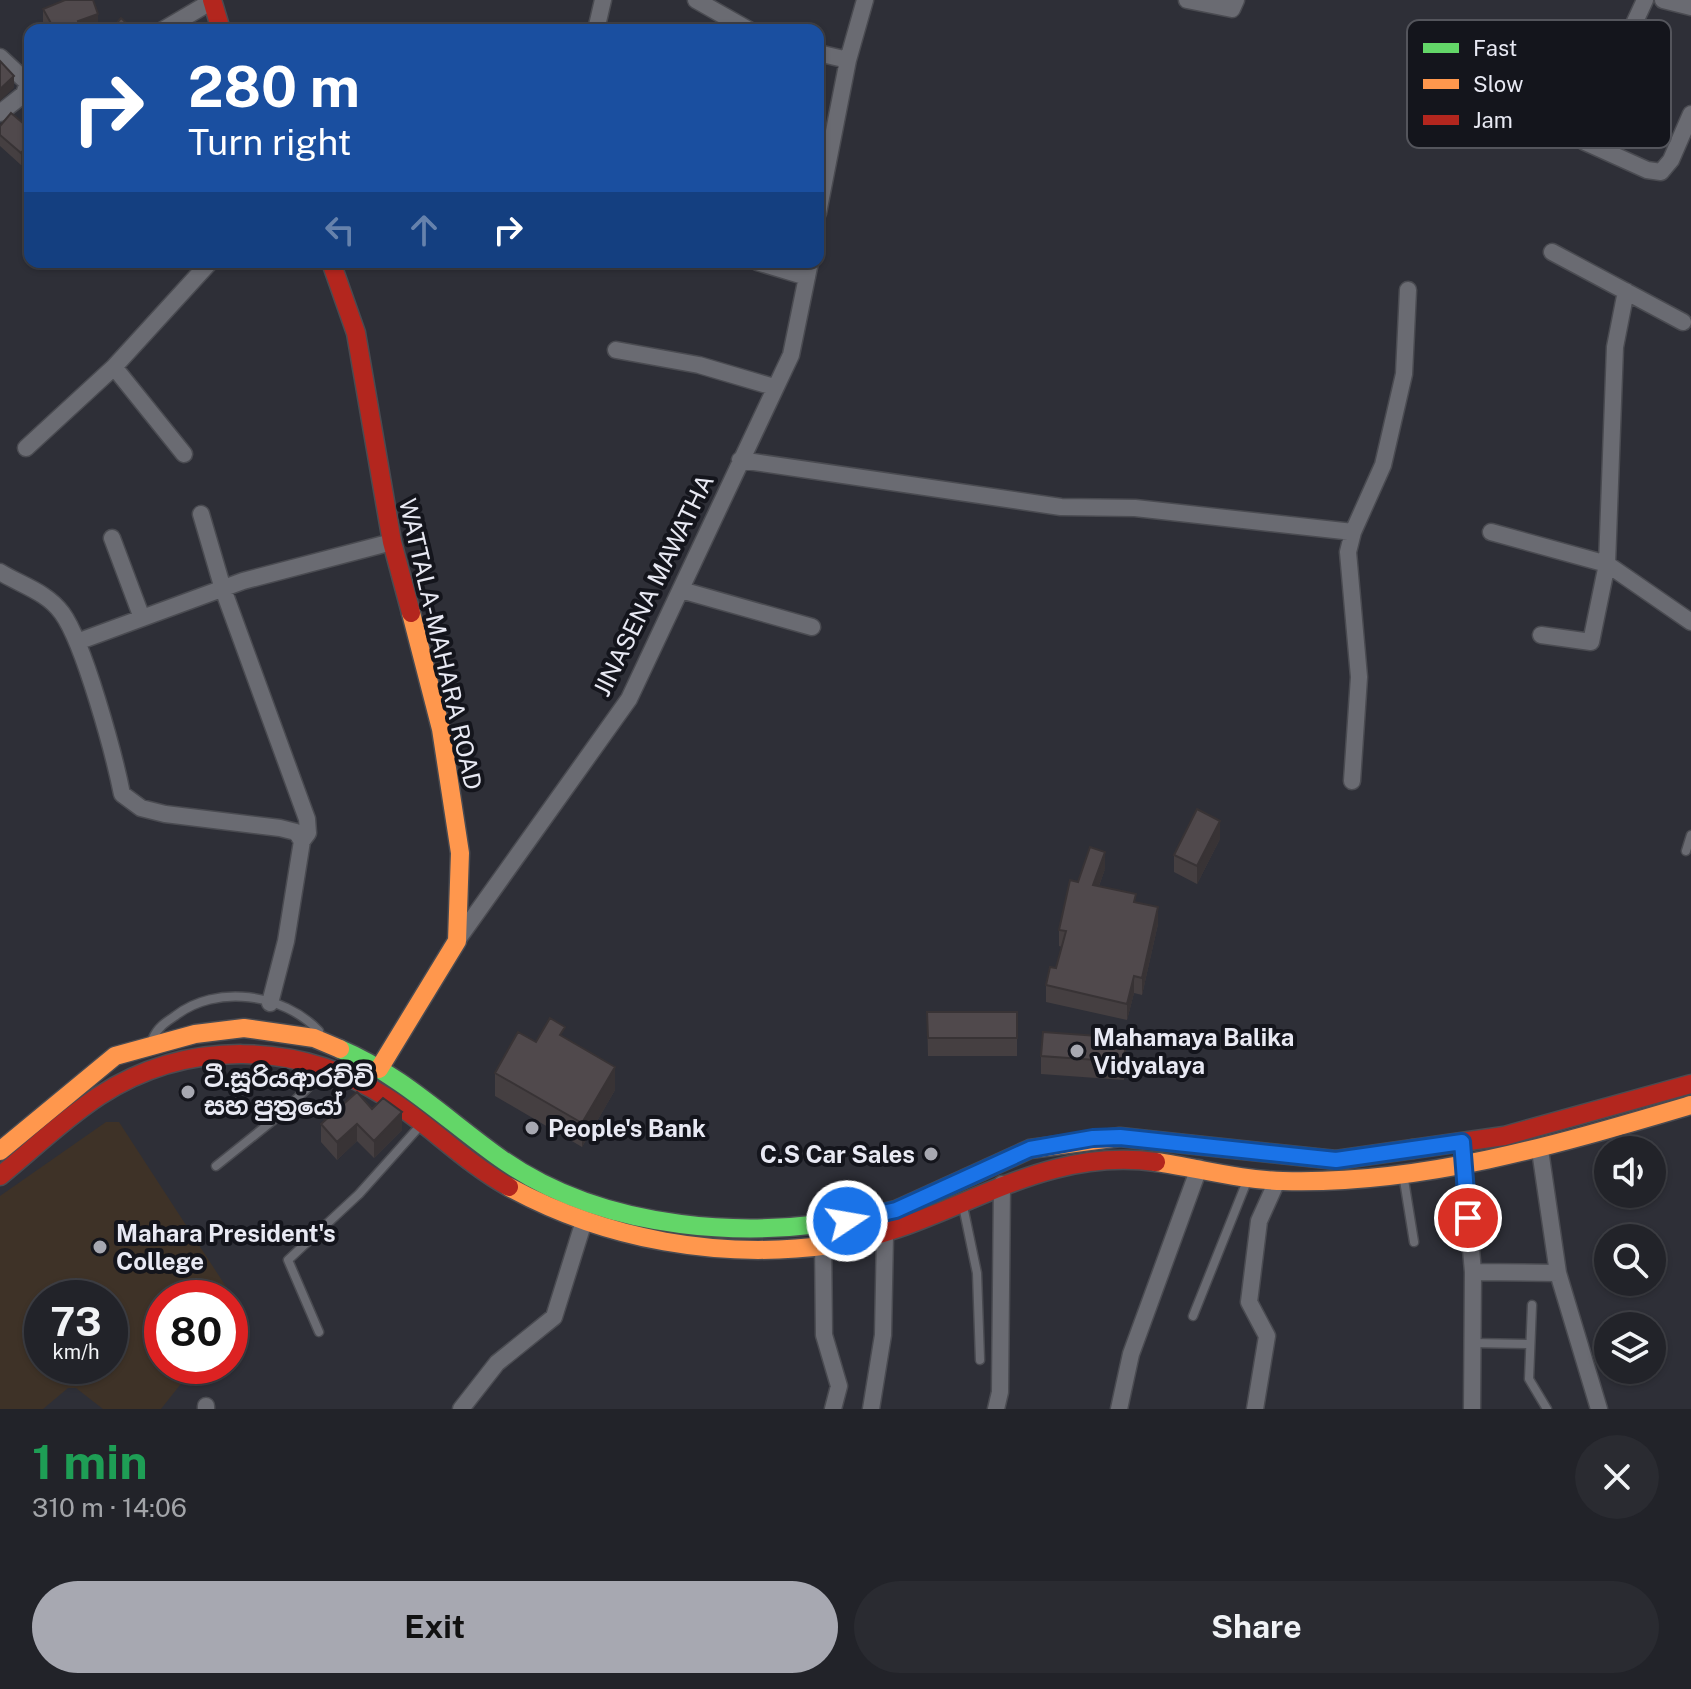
<!DOCTYPE html>
<meta charset="utf-8">
<style>
body{margin:0;font-family:"Public Sans","Noto Sans Sinhala",sans-serif;background:#2a2b31;color:#f1f3f6;height:100vh;display:flex;flex-direction:column;font-size:30px;white-space:nowrap}
*{box-sizing:border-box;margin:0}
p{font-size:26px;color:#a2a4a8}
.icon{flex:none;width:44px;height:44px;fill:none;stroke:currentColor;stroke-width:2;stroke-linecap:round;stroke-linejoin:round}
.map{position:relative;height:1409px;overflow:hidden}
.details{display:flex;flex-direction:column;background:#222329;flex:1}
.details>*{flex:none}
.hud{position:absolute;left:24px;top:24px;width:800px;height:244px;border-radius:16px;box-shadow:0 2px 6px #0004,0 0 0 2px #3f4046;background:#1a4fa0;color:#fff;overflow:hidden}
.controls{position:absolute;left:1594px;top:1136px;display:grid;gap:16px}
.controls a{display:grid;place-items:center;width:72px;height:72px;border-radius:50%;background:#222329;box-shadow:0 2px 6px #0004,0 0 0 2px #3f4046;font-size:40px}
.speed{position:absolute;left:24px;top:1280px;display:flex;gap:16px;font-size:40px;font-weight:700;text-align:center}
.speed>*{display:grid;place-content:center;width:104px;height:104px;border-radius:50%;background:#222329;box-shadow:0 2px 6px #0004,0 0 0 2px #3f4046;line-height:1}
.speed small{font-size:20px;font-weight:400}
.speed .limit{border:12px solid #d22;background:#fff;color:#111}
.pin{position:absolute;display:grid;place-items:center;width:68px;height:68px;color:#fff;margin:-34px;border:4px solid #fff;border-radius:50%;box-shadow:0 2px 8px #0007}
.me{position:absolute;width:88px;margin:-44px;rotate:78deg;stroke-linejoin:round;filter:drop-shadow(0 0 6px #0008)}
.turn{display:flex;align-items:center;gap:28px;height:168px;padding:0 32px;font-size:36px}
.turn .icon{width:104px;height:104px;stroke-width:2.5}
.turn b{display:block;font-size:56px;line-height:68px}
.lanes{display:flex;align-items:center;height:76px;padding:0 32px;background:#0003;justify-content:center;gap:40px;direction:ltr}
.lanes .off{opacity:.35}
.round{display:grid;place-items:center;flex:none;width:84px;height:84px;border-radius:42px;background:#2a2b31}
.head{display:flex;align-items:center;justify-content:space-between;height:136px;padding:0 32px}
h1{font-size:48px;font-weight:700;line-height:60px;color:#1e9e55}
.cta{display:flex;gap:16px;margin-top:auto;padding:16px 32px}
.cta a{flex:1;height:92px;border-radius:48px;background:#a7a8b1;color:#111;font-size:32px;font-weight:700;line-height:92px;text-align:center}
.cta a+a{background:#2a2b31;color:#f1f3f6}
.map>svg:first-child{display:block}
.education{fill:#3e3227;fill-rule:evenodd}
.lines{fill:none;stroke-linecap:round;stroke-linejoin:round}
.lane-casing{stroke:#4a4b51;stroke-width:11}
.street-casing{stroke:#4a4b51;stroke-width:19}
.fast-casing{stroke:#4a4b51;stroke-width:21}
.slow-casing{stroke:#4a4b51;stroke-width:21}
.jam-casing{stroke:#4a4b51;stroke-width:21}
.lane{stroke:#6a6b72;stroke-width:8}
.street{stroke:#6a6b72;stroke-width:16}
.fast{stroke:#63d668;stroke-width:18}
.slow{stroke:#ff974d;stroke-width:18}
.jam{stroke:#b3261e;stroke-width:18}
.wall{fill:#453f41}
.shaded-wall{fill:#383335}
.building{fill:#50494c;stroke:#383335;stroke-width:2}
.route-casing{stroke:#114b97;stroke-width:20}
.route{stroke:#1a73e8;stroke-width:14}
.poi-dot{fill:#a7a8b1;stroke:#14151c;stroke-width:3}
.labels{text-anchor:middle;dominant-baseline:central;stroke-width:8;stroke-linejoin:round;paint-order:stroke}
.street-label{font-size:24px;fill:#e8e9f3;stroke:#14151c}
.poi-label{font-size:24px;font-weight:bold;fill:#e8e9f3;stroke:#14151c;text-anchor:start}
.key{fill:#14151c;stroke:#54555c;stroke-width:2}
.key-label{font-size:22px;fill:#e8e9f3}
</style>
<div class="map">
<svg width="1691" height="1409" viewBox="0 0 1691 1409">
<rect width="100%" height="100%" fill="#2e2f37"/>
<path class="education" d="M 106,1122 L 119,1122 L 236,1302 L 236,1314 L 230,1322 L 230,1298 L 162,1298 L 162,1366 L 195,1366 L 161,1409 L 103,1409 L 76,1388 L 68,1388 L 43,1409 L 0,1409 L 0,1196 ZM 42,1298 L 110,1298 L 110,1366 L 42,1366 Z"/>
<g class="lines">
<defs>
<path id="lane" d="M 1686,851 L 1691,835
M 153,1038 C 158,1027 166,1022 175,1016 C 216,984 283,993 319,1031
M 216,1166 L 281,1114 L 324,1072
M 1404,1180 L 1414,1242
M 963,1206 L 977,1273 L 980,1360
M 1532,1305 L 1529,1379 L 1547,1409
M 1193,1316 L 1247,1181
M 319,1332 L 288,1260 L 359,1194 L 419,1127
M 1473,1343 L 1530,1344"/>
<path id="street" d="M 696,0 L 749,30
M 1187,0 L 1232,9 L 1236,0
M 1645,0 L 1584,132 L 1585,142 L 1647,170 L 1661,172 L 1671,160 L 1691,114
M 1663,0 L 1691,7
M 163,30 L 212,1
M 596,30 L 603,0
M 818,53 L 848,60
M 0,57 L 30,85
M 0,113 L 24,94 L 27,86
M 818,213 L 848,60 L 865,0
M 1552,252 L 1683,322
M 757,262 L 807,277
M 1626,291 L 1615,347 L 1607,564 L 1691,622
M 616,350 L 699,365 L 774,387
M 114,367 L 184,454
M 26,448 L 114,367 L 210,262
M 740,460 L 1061,507 L 1135,508 L 1353,532
M 201,514 L 223,589 L 307,819 L 308,833 L 302,841
M 1491,532 L 1607,564 L 1591,642 L 1541,635
M 112,538 L 142,618
M 0,572 C 21,585 47,592 62,613 C 84,643 114,754 122,794 L 141,808 L 165,814 L 280,828 L 296,832 L 302,841 L 286,941 L 270,1003
M 681,590 L 812,627
M 77,642 L 243,581 L 392,542
M 1352,781 L 1359,677 L 1348,552 L 1353,532 L 1383,465 L 1404,374 L 1408,290
M 458,939 L 629,699 L 791,355 L 810,262
M 1540,1150 L 1558,1273
M 1463,1159 L 1473,1272 L 1472,1409
M 823,1239 L 824,1335 L 839,1386 L 833,1409
M 1473,1272 L 1558,1273 L 1599,1409
M 206,1406 L 206,1409
M 461,1409 L 497,1363 L 554,1317 L 584,1221
M 871,1409 L 883,1335 L 885,1234
M 996,1409 L 1000,1392 L 1002,1184
M 1119,1409 L 1131,1354 L 1199,1168
M 1255,1409 L 1267,1336 L 1249,1302 L 1259,1221 L 1277,1181"/>
<path id="fast" d="M 340,1049 C 400,1074 448,1121 500,1158 C 604,1232 753,1241 874,1215"/>
<path id="slow" d="M 379,1069 L 457,941 L 460,853 L 441,729 L 411,613
M 0,1151 L 115,1056 L 195,1034 L 244,1028 L 314,1038 L 340,1049
M 1156,1162 C 1198,1168 1240,1180 1283,1181 C 1422,1185 1559,1144 1691,1105
M 509,1187 C 606,1240 720,1260 830,1245
M 874,1215 L 896,1210 L 1030,1149 L 1120,1137 L 1336,1160 L 1413,1149"/>
<path id="jam" d="M 212,0 L 221,30
M 331,262 L 356,333 L 392,542 L 411,613
M 1413,1149 L 1504,1136 L 1691,1084
M 0,1176 C 33,1149 64,1119 99,1096 C 187,1039 299,1041 386,1097 C 429,1124 464,1162 509,1187
M 830,1245 C 947,1229 1032,1145 1156,1162"/>
</defs>
<use href="#lane" class="lane-casing"/>
<use href="#street" class="street-casing"/>
<use href="#fast" class="fast-casing"/>
<use href="#slow" class="slow-casing"/>
<use href="#jam" class="jam-casing"/>
<use href="#lane" class="lane"/>
<use href="#street" class="street"/>
<use href="#fast" class="fast"/>
<use href="#slow" class="slow"/>
<use href="#jam" class="jam"/>
</g>
<path class="wall" d="M 43,9 L 98,30 L 45,29 L 43,25 Z
M 0,126 L 30,129 L 30,155 L 21,165 L 0,146 Z
M 30,165 L 30,188 L 27,183 L 27,167 Z
M 1220,839 L 1197,884 L 1174,872 L 1174,855 Z
M 1105,869 L 1099,886 L 1136,902 L 1158,924 L 1142,995 L 1134,993 L 1127,1020 L 1046,1002 L 1046,985 L 1056,968 L 1062,947 L 1059,946 L 1059,930 Z
M 927,1012 L 1017,1012 L 1017,1056 L 928,1056 Z
M 565,1038 L 615,1090 L 582,1147 L 495,1096 L 495,1073 L 536,1042 Z
M 1041,1056 L 1126,1056 L 1124,1080 L 1041,1074 Z
M 372,1109 L 402,1130 L 374,1158 L 357,1141 L 337,1160 L 321,1142 L 321,1124 Z"/>
<path class="shaded-wall" d="M 98,14 L 98,30 L 78,30 L 78,21 Z
M 14,76 L 14,88 L 0,101 L 0,89 Z
M 30,143 L 30,155 L 21,165 L 21,153 Z
M 1220,821 L 1220,839 L 1197,884 L 1197,866 Z
M 1105,852 L 1105,869 L 1093,902 L 1093,885 Z
M 1158,907 L 1158,924 L 1142,995 L 1142,978 Z
M 1134,976 L 1134,993 L 1127,1020 L 1127,1004 Z
M 615,1067 L 615,1090 L 582,1147 L 582,1123 Z
M 402,1112 L 402,1130 L 374,1158 L 374,1141 Z
M 357,1124 L 357,1141 L 337,1160 L 337,1142 Z"/>
<path class="building" d="M 65,0 L 93,0 L 98,14 L 78,21 L 81,30 L 43,30 L 52,25 L 43,9 Z
M 121,18 L 133,29 L 132,30 L 111,30 Z
M 0,61 L 14,76 L 0,89 Z
M 11,113 L 30,129 L 30,143 L 21,153 L 0,135 L 0,126 Z
M 1197,809 L 1220,821 L 1197,866 L 1174,855 Z
M 1090,847 L 1105,852 L 1093,885 L 1136,894 L 1134,902 L 1158,907 L 1142,978 L 1134,976 L 1127,1004 L 1046,985 L 1050,967 L 1056,968 L 1066,931 L 1059,930 L 1070,880 L 1078,882 Z
M 927,1012 L 1017,1012 L 1017,1038 L 928,1038 Z
M 550,1018 L 565,1027 L 560,1035 L 615,1067 L 582,1123 L 495,1073 L 518,1032 L 536,1042 Z
M 1043,1032 L 1126,1038 L 1124,1062 L 1041,1056 Z
M 357,1092 L 372,1109 L 383,1098 L 402,1112 L 374,1141 L 357,1124 L 337,1142 L 321,1124 Z"/>
<g class="lines">
<defs>
<path id="route" d="M 847,1221 L 896,1210 L 1030,1149 L 1093,1138 L 1120,1137 L 1336,1160 L 1462,1142 L 1468,1218"/>
</defs>
<use href="#route" class="route-casing"/>
<use href="#route" class="route"/>
</g>
<g class="poi-dot">
<circle cx="1077" cy="1051" r="8"/>
<circle cx="188" cy="1092" r="8"/>
<circle cx="532" cy="1128" r="8"/>
<circle cx="931" cy="1154" r="8"/>
<circle cx="100" cy="1247" r="8"/>
</g>
<g class="labels">
<g class="street-label">
<text transform="translate(653 585) rotate(-64)">JINASENA MAWATHA</text>
<text transform="translate(441 644) rotate(77)">WATTALA-MAHARA ROAD</text>
</g>
<g class="poi-label">
<text x="1093" y="1037">Mahamaya Balika<tspan x="1093" dy="28">Vidyalaya</tspan></text>
<text x="204" y="1078">ටී.සූරියආරච්චි<tspan x="204" dy="28">සහ පුත්‍රයෝ</tspan></text>
<text x="548" y="1128">People's Bank</text>
<text x="915" y="1154" text-anchor="end">C.S Car Sales</text>
<text x="116" y="1233">Mahara President's<tspan x="116" dy="28">College</tspan></text>
</g>
</g>
<rect x="1407" y="20" width="264" height="128" rx="12" class="key"/>
<rect x="1423" y="43" width="36" height="10" fill="#63d668"/>
<rect x="1423" y="79" width="36" height="10" fill="#ff974d"/>
<rect x="1423" y="115" width="36" height="10" fill="#b3261e"/>
<g class="key-label">
<text x="1473" y="56">Fast</text>
<text x="1473" y="92">Slow</text>
<text x="1473" y="128">Jam</text>
</g>
</svg>
<div class="controls">
<a><svg class="icon" aria-label="sound" viewBox="0 0 24 24"><path d="M4 9h4l5-4v14l-5-4H4zM17 9q2 3 0 6"/></svg></a>
<a><svg class="icon" aria-label="search" viewBox="0 0 24 24"><circle cx="10" cy="10" r="6"/><path d="M15 15l6 6"/></svg></a>
<a><svg class="icon" aria-label="layers" viewBox="0 0 24 24"><path d="M12 4l9 5-9 5-9-5zM3 14l9 5 9-5"/></svg></a>
</div>
<div class="speed"><div>73<small>km/h</small></div><div class="limit">80</div></div>
<div class="pin" style="left:1468px;top:1218px;background:#d93025"><svg class="icon" aria-label="arrive" viewBox="0 0 24 24"><path d="M6 21V4h12l-3 4 3 4H6"/></svg></div>
<svg class="me" style="left:847px;top:1221px" viewBox="-20 -20 40 40"><circle r="17" fill="#1a73e8" stroke="#fff" stroke-width="3"/><path d="M0-11L8 9 0 5-8 9z" fill="#fff"/></svg>
<div class="hud">
<div class="turn"><svg class="icon" aria-label="right" viewBox="0 0 24 24"><path d="M7 20v-9h11M14 6l5 5-5 5"/></svg><div><b>280 m</b>Turn right</div></div>
<div class="lanes"><svg class="icon off" aria-label="left" viewBox="0 0 24 24"><path d="M17 20v-9H6M10 6l-5 5 5 5"/></svg><svg class="icon off" aria-label="ahead" viewBox="0 0 24 24"><path d="M12 20V5M6 11l6-6 6 6"/></svg><svg class="icon" aria-label="right" viewBox="0 0 24 24"><path d="M7 20v-9h11M14 6l5 5-5 5"/></svg></div>
</div>
</div>
<section class="details">
<div class="head"><div><h1>1 min</h1><p>310 m · 14:06</p></div><a class="round"><svg class="icon" aria-label="close" viewBox="0 0 24 24"><path d="M6 6l12 12M18 6L6 18"/></svg></a></div>
<div class="cta"><a>Exit</a><a>Share</a></div>
</section>
